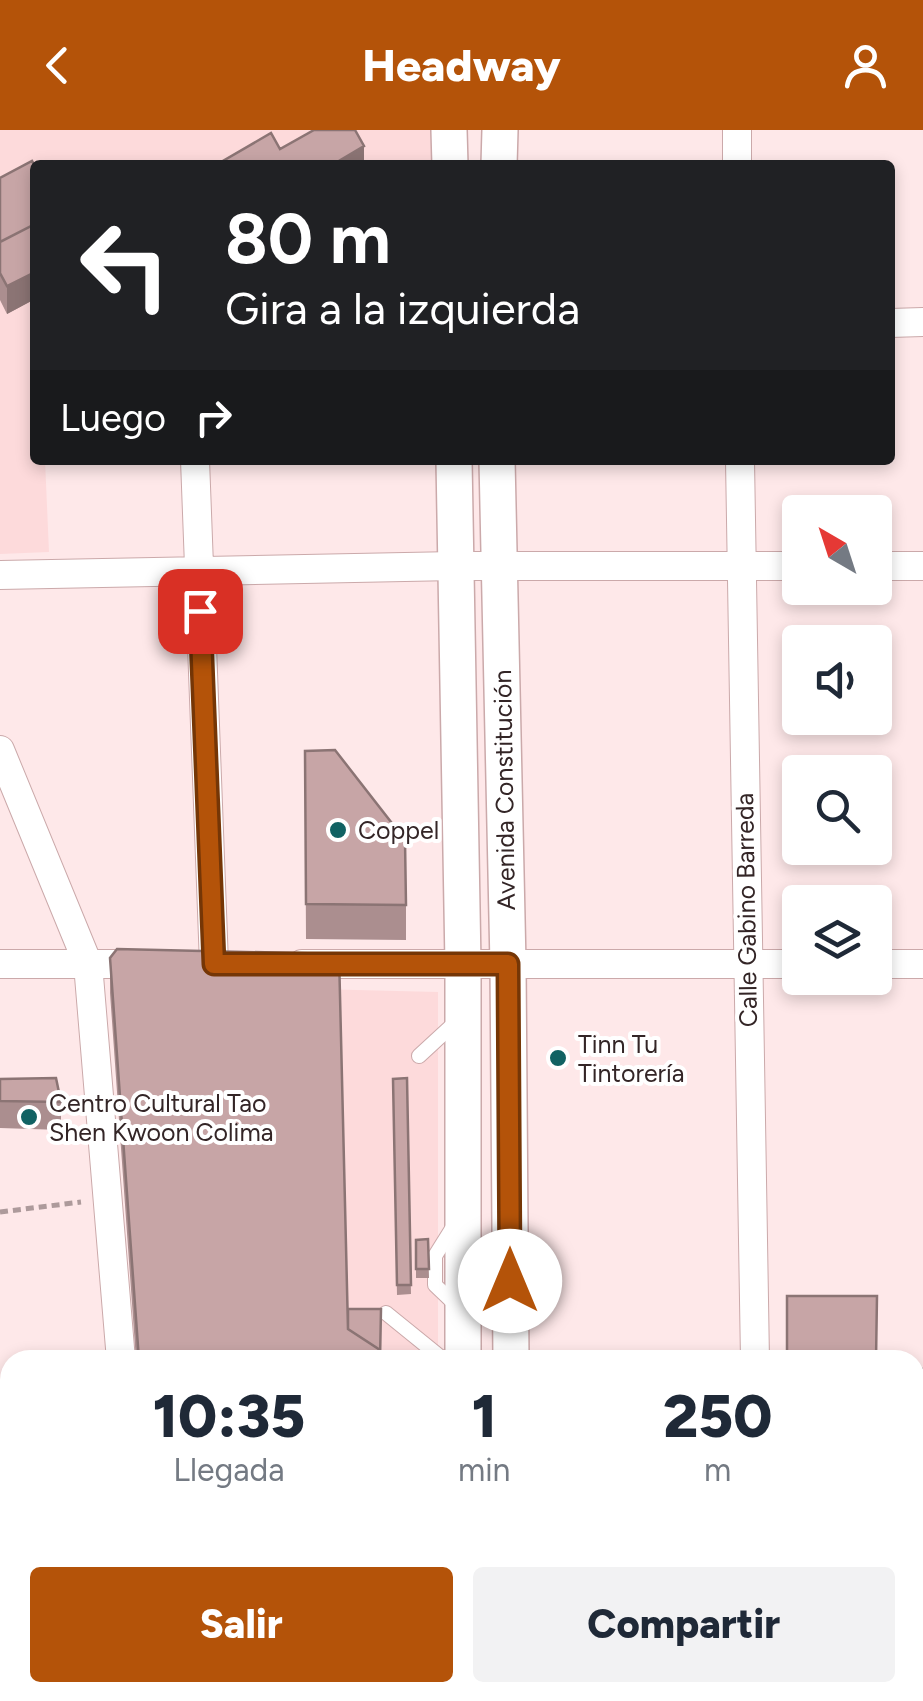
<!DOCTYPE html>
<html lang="es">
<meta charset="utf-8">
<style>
body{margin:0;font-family:Figtree,sans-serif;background:#f2f2f3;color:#1f2937;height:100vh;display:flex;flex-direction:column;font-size:38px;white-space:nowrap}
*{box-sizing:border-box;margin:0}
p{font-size:32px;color:#747a83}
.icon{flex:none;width:55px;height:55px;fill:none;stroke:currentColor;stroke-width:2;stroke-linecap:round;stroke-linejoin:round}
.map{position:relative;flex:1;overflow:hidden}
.sheet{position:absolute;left:0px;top:1220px;width:925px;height:352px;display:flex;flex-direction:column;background:#fff;border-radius:30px 30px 0 0;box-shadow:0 5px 15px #0003}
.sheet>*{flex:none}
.top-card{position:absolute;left:30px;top:30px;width:865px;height:305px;border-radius:10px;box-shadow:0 5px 15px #0003;background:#202124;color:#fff;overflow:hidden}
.needle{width:65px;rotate:321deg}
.tools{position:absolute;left:782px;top:365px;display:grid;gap:20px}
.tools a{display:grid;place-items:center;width:110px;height:110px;border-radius:10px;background:#fff;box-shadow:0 5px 15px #0003;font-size:50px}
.pin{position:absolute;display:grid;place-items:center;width:85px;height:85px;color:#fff;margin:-42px;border-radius:20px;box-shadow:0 5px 15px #0006}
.me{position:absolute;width:110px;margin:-55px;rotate:0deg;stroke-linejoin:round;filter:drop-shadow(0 0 8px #0008)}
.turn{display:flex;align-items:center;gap:35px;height:210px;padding:0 30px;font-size:45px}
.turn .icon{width:130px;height:130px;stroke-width:2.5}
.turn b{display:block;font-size:70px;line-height:85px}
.then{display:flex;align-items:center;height:95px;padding:0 30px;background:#0003;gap:20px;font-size:38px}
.eta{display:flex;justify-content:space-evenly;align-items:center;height:170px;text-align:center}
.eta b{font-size:60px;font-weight:800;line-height:70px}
.cta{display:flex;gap:20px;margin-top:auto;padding:20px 30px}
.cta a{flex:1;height:115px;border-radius:10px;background:#b45309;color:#fff;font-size:40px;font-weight:800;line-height:115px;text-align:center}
.cta a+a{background:#f2f2f3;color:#1f2937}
header{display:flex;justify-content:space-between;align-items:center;height:130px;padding:0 30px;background:#b45309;color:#fff;font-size:45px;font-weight:800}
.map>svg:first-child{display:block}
.built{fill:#fddadb}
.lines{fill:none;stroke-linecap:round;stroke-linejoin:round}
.service-casing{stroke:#cba9aa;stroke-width:16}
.minor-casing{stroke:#cba9aa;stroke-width:30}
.tertiary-casing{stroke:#cba9aa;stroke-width:38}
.path{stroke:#ad9a9b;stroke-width:5;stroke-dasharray:8 5;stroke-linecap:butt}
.service{stroke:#fff;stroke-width:14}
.minor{stroke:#fff;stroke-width:28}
.tertiary{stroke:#fff;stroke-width:35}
.wall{fill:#ab8e8f}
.shaded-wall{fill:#8b7474}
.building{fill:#c7a5a6;stroke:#8b7474;stroke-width:2.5}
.route-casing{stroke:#753606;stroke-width:25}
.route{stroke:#b45309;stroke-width:18}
.poi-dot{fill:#116263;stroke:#fff;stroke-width:4}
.labels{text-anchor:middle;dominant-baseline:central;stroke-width:8;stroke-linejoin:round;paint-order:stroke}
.street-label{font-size:25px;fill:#332526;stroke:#fff}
.poi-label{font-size:25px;fill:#332526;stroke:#fff;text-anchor:start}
</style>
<header><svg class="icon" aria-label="back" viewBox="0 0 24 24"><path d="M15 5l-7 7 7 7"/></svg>Headway<svg class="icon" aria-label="person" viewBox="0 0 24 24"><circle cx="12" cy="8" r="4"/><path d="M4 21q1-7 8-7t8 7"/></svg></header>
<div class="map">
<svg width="923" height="1571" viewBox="0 0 923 1571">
<rect width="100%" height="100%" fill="#fee8e9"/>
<path class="built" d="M 0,0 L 431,0 L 431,35 L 35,35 L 35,330 L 45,330 L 49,422 L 0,424 Z
M 117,854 L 438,862 L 438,1230 L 138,1230 Z"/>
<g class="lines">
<defs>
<path id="service" d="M 419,926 L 458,890
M 455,1094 L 435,1126 L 435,1155 L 458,1177
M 386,1183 L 444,1230
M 404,1562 L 404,1571"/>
<path id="minor" d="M 737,35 L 737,0
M 890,193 L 923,192
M 195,330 L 214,834
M 740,330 L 755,1230
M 875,436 L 923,436
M 0,445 L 455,436 L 800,436
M 0,620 L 88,834 L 121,1230
M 0,834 L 144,834
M 302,834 L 800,834
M 875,834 L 923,834
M 915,1331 L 923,1331
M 757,1562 L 757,1571"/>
<path id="tertiary" d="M 449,0 L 450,35
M 499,35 L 500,0
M 454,330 L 463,834 L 463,1230
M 497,330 L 508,834 L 511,1230
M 463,1562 L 463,1571
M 514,1562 L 514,1571"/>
</defs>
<use href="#service" class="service-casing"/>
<use href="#minor" class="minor-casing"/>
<use href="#tertiary" class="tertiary-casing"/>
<path class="path" d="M 0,1082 L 81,1072"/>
<use href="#service" class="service"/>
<use href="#minor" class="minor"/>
<use href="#tertiary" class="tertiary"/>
</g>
<path class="wall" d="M 35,36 L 35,169 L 7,184 L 0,170 L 0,48 Z
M 305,621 L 406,775 L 406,810 L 306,809 Z
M 110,828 L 348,1199 L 380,1230 L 136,1230 L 110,863 Z
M 407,948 L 411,1164 L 397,1165 L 393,949 Z
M 0,949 L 61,972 L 61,1000 L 0,998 Z
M 428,1109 L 429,1148 L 416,1148 L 416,1110 Z
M 921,1239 L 923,1239 L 923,1298 L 921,1298 Z
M 0,1344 L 10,1344 L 10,1562 L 355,1562 L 355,1571 L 0,1571 Z"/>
<path class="shaded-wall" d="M 364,16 L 364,35 L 332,35 Z
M 35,142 L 35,169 L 7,184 L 7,156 Z"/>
<path class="building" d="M 314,0 L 355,0 L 364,16 L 332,35 L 216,35 L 271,3 L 280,19 Z
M 32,31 L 35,36 L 35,94 L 0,112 L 0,48 Z
M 35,94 L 35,142 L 7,156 L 0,143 L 0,112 Z
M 335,620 L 405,710 L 406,775 L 306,774 L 305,621 Z
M 117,819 L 339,824 L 348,1199 L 380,1220 L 380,1230 L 139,1230 L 110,828 Z
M 56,948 L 61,972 L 0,971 L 0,949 Z
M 407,948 L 411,1155 L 397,1155 L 393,949 Z
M 428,1109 L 429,1139 L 416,1139 L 416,1110 Z
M 787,1166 L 877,1166 L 876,1230 L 787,1230 Z
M 348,1179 L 381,1179 L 380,1230 L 380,1220 L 348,1199 Z
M 921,1239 L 923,1239 L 923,1270 L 921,1270 Z
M 0,1344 L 10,1344 L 10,1540 L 0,1540 Z
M 188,1562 L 354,1562 L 354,1565 L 248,1571 L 188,1571 Z"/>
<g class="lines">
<defs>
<path id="route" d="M 200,481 L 214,834 L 508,834 L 510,1151"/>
</defs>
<use href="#route" class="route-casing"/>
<use href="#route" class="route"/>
</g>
<g class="poi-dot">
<circle cx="338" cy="700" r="10"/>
<circle cx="558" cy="928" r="10"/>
<circle cx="29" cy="987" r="10"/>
</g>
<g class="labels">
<g class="street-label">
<text transform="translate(504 660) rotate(-91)">Avenida Constitución</text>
<text transform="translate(746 780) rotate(-91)">Calle Gabino Barreda</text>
</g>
<g class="poi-label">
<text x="358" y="700">Coppel</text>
<text x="578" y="914">Tinn Tu<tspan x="578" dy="29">Tintorería</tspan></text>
<text x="49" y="973">Centro Cultural Tao<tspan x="49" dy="29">Shen Kwoon Colima</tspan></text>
</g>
</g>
</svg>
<div class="tools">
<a><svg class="needle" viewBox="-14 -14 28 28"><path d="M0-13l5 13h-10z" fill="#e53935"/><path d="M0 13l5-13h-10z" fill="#747a83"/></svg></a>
<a><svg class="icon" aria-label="sound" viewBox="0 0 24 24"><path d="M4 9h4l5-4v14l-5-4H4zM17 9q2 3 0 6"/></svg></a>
<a><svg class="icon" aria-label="search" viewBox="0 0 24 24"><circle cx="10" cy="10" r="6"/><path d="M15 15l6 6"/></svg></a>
<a><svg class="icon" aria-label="layers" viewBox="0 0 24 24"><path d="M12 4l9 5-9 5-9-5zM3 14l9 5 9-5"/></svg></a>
</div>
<div class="pin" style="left:200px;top:481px;background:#d93025"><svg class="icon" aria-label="arrive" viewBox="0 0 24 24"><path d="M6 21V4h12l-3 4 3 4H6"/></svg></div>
<svg class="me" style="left:510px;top:1151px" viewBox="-20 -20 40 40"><circle r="19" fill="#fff"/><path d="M0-13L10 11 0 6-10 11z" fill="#b45309"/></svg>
<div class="top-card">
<div class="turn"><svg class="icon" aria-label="left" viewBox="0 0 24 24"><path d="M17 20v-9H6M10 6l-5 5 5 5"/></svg><div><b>80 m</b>Gira a la izquierda</div></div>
<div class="then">Luego<svg class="icon" aria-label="right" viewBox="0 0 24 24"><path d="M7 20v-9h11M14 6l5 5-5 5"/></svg></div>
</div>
<section class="sheet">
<div class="eta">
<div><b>10:35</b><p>Llegada</p></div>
<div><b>1</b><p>min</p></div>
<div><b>250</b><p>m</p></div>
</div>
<div class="cta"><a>Salir</a><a>Compartir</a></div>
</section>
</div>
